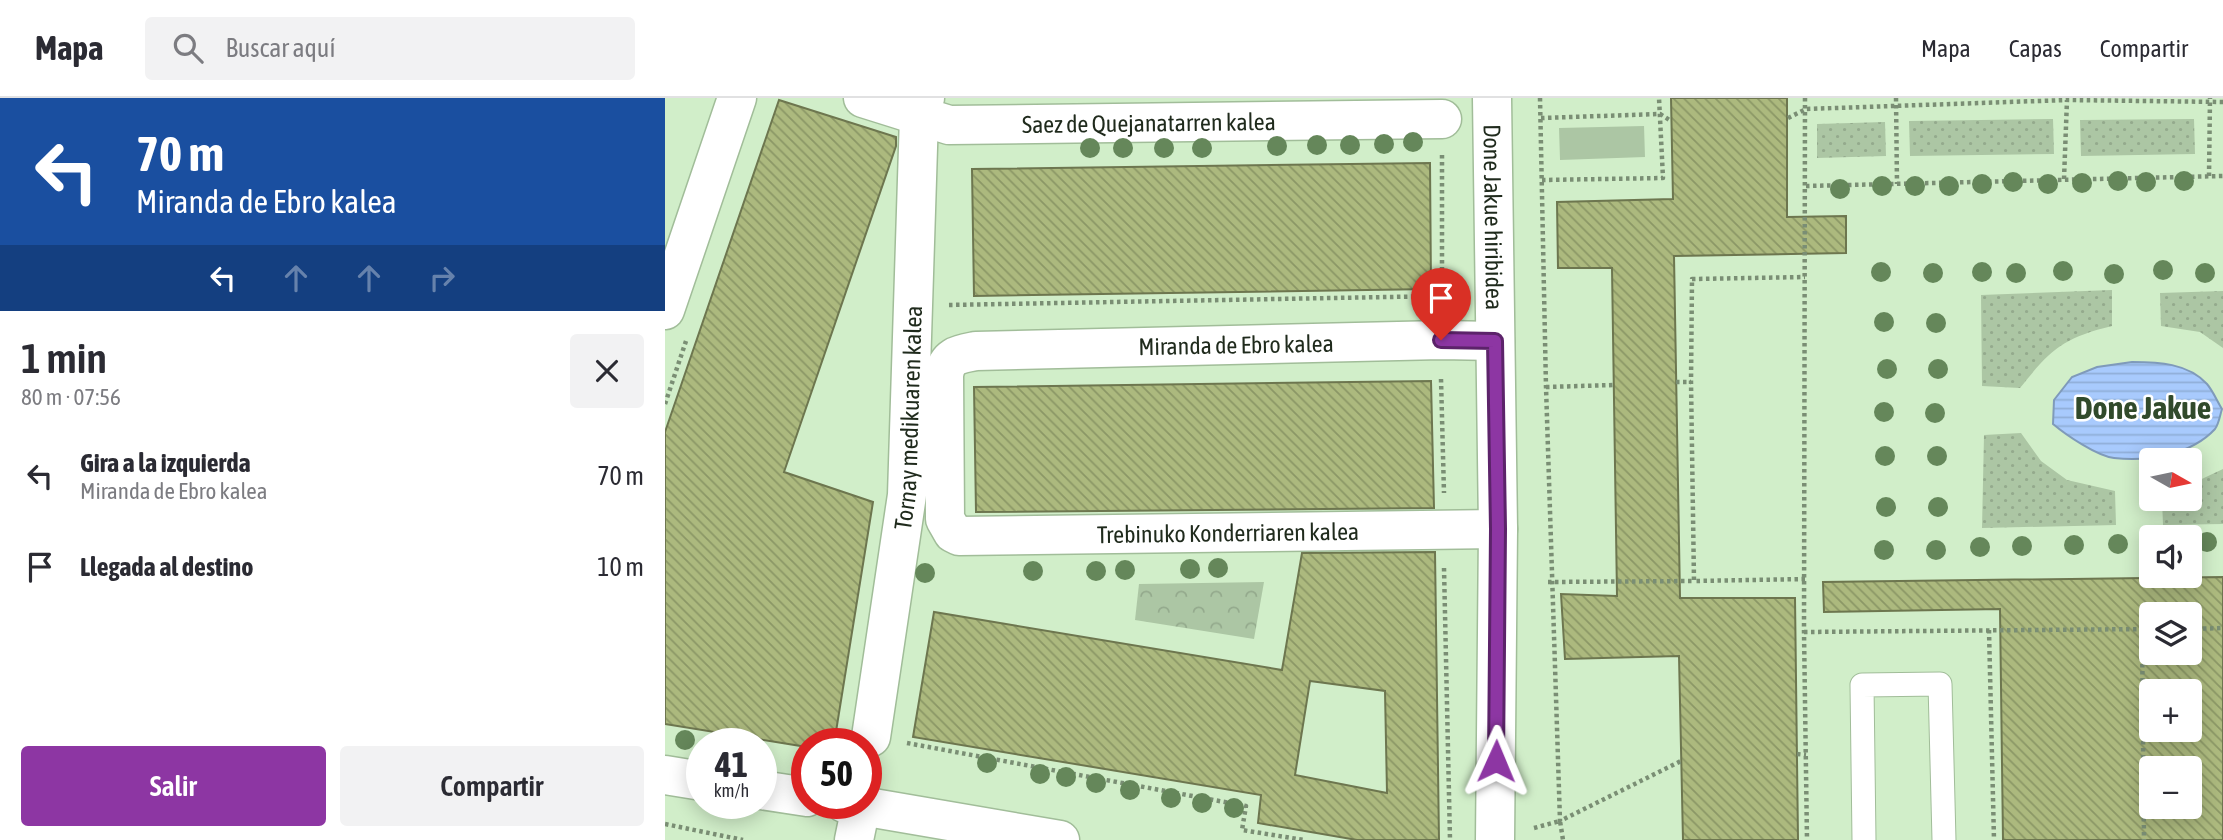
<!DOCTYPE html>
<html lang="es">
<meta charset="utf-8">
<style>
body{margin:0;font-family:"Asap Condensed",sans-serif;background:#f2f2f3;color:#2b2b33;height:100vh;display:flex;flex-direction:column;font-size:26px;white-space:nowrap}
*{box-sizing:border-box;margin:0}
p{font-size:23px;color:#7c7c81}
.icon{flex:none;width:38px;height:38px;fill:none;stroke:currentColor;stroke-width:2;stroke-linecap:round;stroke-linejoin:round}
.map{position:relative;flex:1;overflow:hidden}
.sheet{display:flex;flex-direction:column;background:#fff;width:665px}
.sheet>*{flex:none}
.banner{background:#1a4fa0;color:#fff;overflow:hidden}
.needle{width:46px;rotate:99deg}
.buttons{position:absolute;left:1474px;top:350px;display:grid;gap:14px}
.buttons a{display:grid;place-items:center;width:63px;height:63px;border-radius:7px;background:#fff;box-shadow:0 4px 18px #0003;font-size:35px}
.speed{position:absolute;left:21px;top:630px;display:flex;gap:14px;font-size:35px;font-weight:700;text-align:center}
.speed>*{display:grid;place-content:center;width:91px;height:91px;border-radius:50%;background:#fff;box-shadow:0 4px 18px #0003;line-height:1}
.speed small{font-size:18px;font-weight:400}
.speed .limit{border:10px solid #d22;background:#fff;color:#111}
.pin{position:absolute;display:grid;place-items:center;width:60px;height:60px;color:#fff;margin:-72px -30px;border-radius:50% 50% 50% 0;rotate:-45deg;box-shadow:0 0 7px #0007}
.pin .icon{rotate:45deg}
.me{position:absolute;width:77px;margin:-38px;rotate:1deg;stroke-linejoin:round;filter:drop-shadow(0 0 5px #0008)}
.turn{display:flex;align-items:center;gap:24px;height:147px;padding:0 21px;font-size:32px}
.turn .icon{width:91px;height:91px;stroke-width:2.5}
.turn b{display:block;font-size:49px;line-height:60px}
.lanes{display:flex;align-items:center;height:66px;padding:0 21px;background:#0003;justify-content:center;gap:35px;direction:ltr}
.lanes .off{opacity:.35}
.round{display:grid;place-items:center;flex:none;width:74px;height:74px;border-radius:7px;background:#f2f2f3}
.head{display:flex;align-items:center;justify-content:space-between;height:119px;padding:0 21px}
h1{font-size:42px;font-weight:600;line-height:52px}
.cta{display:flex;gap:14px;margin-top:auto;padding:14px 21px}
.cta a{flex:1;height:80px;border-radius:7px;background:#8d36a3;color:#fff;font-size:28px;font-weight:600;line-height:80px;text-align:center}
.cta a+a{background:#f2f2f3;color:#2b2b33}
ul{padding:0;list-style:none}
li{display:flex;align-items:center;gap:21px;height:91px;padding:0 21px}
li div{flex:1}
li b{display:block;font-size:26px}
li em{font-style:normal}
header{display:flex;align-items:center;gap:42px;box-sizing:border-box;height:98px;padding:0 35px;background:#fff;border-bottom:2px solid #e1e1e2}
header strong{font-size:33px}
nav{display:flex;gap:38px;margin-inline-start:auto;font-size:24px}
.search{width:490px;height:63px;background:#f2f2f3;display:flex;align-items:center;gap:18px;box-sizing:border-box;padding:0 24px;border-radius:7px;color:#7c7c81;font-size:26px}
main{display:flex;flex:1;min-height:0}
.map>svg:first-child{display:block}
.grass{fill:url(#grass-dots)}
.park{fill:url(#park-crowns)}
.garden{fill:#acc6a4}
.water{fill:url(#water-rules);stroke:#7f9aba;stroke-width:2}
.building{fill:url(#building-back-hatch);stroke:#6d764f;stroke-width:2;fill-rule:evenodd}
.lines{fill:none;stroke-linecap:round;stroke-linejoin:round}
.lane-casing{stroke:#a1bd99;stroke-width:25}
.street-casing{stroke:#a1bd99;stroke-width:41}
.secondary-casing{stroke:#a1bd99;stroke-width:41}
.path{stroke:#7a8e74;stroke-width:4.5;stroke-dasharray:3.5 3.5;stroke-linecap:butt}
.lane{stroke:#fff;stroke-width:23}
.street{stroke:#fff;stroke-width:38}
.secondary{stroke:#fff;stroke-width:38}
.tree{fill:#65875a}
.route-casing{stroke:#5c236a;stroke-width:18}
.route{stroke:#8d36a3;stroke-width:12}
.labels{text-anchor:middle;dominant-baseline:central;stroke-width:5;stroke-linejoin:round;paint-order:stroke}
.street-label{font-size:24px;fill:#1f2a1c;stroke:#fff}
.district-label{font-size:32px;font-weight:bold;fill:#314a2b;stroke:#fff}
</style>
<header>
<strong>Mapa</strong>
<div class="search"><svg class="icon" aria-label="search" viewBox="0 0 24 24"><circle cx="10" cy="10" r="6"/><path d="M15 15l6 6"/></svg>Buscar aquí</div>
<nav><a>Mapa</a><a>Capas</a><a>Compartir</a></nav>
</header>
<main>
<section class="sheet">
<div class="banner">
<div class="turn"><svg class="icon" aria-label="left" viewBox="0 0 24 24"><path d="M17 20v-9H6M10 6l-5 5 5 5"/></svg><div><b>70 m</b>Miranda de Ebro kalea</div></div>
<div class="lanes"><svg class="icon" aria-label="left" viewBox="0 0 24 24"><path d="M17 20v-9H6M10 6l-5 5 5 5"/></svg><svg class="icon off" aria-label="ahead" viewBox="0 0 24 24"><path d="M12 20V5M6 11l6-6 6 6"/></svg><svg class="icon off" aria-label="ahead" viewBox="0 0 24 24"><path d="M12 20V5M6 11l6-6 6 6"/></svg><svg class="icon off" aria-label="right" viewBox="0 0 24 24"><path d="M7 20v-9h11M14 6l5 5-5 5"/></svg></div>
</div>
<div class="head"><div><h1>1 min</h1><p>80 m · 07:56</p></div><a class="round"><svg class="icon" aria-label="close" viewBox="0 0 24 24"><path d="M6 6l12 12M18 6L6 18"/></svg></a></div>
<ul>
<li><svg class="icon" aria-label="left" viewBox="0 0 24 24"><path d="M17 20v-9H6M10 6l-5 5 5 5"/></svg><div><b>Gira a la izquierda</b><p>Miranda de Ebro kalea</p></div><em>70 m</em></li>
<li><svg class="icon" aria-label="arrive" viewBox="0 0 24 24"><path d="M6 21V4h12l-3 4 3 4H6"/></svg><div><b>Llegada al destino</b></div><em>10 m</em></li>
</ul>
<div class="cta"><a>Salir</a><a>Compartir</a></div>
</section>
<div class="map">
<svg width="1558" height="742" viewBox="0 0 1558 742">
<defs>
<pattern id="grass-dots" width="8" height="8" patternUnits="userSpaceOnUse" patternTransform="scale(1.75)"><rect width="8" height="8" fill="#acc6a4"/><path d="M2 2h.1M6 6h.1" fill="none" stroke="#94aa8d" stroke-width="1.8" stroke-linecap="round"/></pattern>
<pattern id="park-crowns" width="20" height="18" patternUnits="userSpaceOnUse" patternTransform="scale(1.75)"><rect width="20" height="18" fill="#acc6a4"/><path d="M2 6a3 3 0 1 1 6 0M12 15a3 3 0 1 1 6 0" fill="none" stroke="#94aa8d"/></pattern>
<pattern id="water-rules" width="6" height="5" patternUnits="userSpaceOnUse" patternTransform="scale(1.75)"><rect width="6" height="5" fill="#a8cafd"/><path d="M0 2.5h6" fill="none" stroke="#90aed8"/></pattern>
<pattern id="building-back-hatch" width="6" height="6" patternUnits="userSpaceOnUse" patternTransform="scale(1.75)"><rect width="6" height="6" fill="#acb97e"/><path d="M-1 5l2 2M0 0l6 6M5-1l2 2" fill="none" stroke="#8b9766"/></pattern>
</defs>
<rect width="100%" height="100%" fill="#d1eec9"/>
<path class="grass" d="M 1388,21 L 1389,56 L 1245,58 L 1244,23 Z
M 1529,21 L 1530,56 L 1416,58 L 1415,22 Z
M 1220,24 L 1221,58 L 1152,60 L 1152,26 Z
M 1447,192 L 1447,228 C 1398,240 1386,251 1355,290 L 1317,288 L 1316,197 Z
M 1558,193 L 1558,250 L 1535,234 L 1496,228 L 1495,195 Z
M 1356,335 L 1376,363 L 1402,382 L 1450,393 L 1451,427 L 1317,430 L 1319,337 Z
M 1558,371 L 1558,426 L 1498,427 L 1497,401 L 1524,401 L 1524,387 Z"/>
<path class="park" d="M 599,484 L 589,541 L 470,522 L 474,486 Z"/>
<path class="garden" d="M 979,28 L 980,59 L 895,62 L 894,30 Z"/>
<path class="water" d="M 1467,264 C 1493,264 1523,265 1542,286 C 1548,293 1552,303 1557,311 C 1555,317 1554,326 1550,331 C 1526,357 1482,364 1449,360 C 1432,358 1401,337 1388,326 L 1389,302 L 1407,279 L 1432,269 Z"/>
<path class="building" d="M 1006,0 L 1122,0 L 1122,119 L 1181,118 L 1181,155 L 1009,158 L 1015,500 L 1130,500 L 1133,742 L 1018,742 L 1014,558 L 900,561 L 896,496 L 952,498 L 947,170 L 893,170 L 892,104 L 1008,101 Z
M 114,2 L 231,39 L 231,48 L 119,374 L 208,404 L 169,646 L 142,646 L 142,649 L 0,626 L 0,334 Z
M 765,65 L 766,191 L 309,198 L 307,71 Z
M 766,283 L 769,410 L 311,414 L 309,289 Z
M 770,454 L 774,742 L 692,742 L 593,725 L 596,697 L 248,639 L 269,514 L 617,572 L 637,455 ZM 645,583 L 720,593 L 722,695 L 630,677 Z
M 1558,479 L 1558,742 L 1338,742 L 1335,511 L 1159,514 L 1158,484 ZM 1486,516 L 1524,516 L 1524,555 L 1486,555 ZM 1486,593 L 1524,593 L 1524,632 L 1486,632 ZM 1486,670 L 1524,670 L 1524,709 L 1486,709 Z"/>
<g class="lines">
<defs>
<path id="lane" d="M 1199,742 L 1197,587 L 1275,586 L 1279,742"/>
<g id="street">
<path id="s1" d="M 198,0 L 284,27 L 777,21"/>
<path d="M 0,212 L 72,0"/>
<path id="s2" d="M 830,243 L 776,242 L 311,253 C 295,256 282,257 279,277 L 280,421 L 288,435 L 294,438 L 833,431"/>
<path id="s3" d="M 206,639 L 242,397 L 254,18 L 260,0"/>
<path d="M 189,742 L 196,708"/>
</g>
<g id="secondary">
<path id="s4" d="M 827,0 L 833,431 L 830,742"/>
<path d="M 0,677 L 37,683"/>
<path d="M 96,692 L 142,699"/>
<path d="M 179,705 L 395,742"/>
</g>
</defs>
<use href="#lane" class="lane-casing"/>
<use href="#street" class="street-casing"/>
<use href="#secondary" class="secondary-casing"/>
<path class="path" d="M 875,0 L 881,289 L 895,723 L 1016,663
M 1140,0 L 1139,534 L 1142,742
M 1231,0 L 1232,86
M 876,20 L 995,16 L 1006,23
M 1123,20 L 1141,11 L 1402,2 L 1558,4
M 777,57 L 777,206
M 1544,78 L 1545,0
M 1399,81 L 1402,2
M 877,82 L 998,80 L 994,0
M 1141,88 L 1558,78
M 284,207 L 777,198
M 776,281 L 779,395
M 1011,284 L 1026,284
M 881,289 L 949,287
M 0,306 L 21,243
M 779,470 L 785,742
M 1140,481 L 1029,483 L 1026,284 L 1027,181 L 1140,179
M 883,484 L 1029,483
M 1477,531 L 1479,742
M 1524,531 L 1558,530
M 1324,532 L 1329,742
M 1139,534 L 1486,531
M 49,644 L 60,646
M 242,645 L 581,708 L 577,732 L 639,742
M 1132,656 L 1141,657
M 0,726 L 78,742
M 869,730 L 895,723 L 898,742"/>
<use href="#lane" class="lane"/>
<use href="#street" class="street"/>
<use href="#secondary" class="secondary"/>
</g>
<g class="tree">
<circle cx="748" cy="44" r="10"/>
<circle cx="719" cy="46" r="10"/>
<circle cx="652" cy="47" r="10"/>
<circle cx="685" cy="47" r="10"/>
<circle cx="612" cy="48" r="10"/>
<circle cx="425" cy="50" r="10"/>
<circle cx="458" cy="50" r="10"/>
<circle cx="499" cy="50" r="10"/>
<circle cx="537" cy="50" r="10"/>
<circle cx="1453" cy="83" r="10"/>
<circle cx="1519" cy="83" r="10"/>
<circle cx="1348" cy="84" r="10"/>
<circle cx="1481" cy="84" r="10"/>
<circle cx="1417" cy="85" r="10"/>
<circle cx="1317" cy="86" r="10"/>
<circle cx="1383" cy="86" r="10"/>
<circle cx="1217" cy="88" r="10"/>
<circle cx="1250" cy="88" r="10"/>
<circle cx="1284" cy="88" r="10"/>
<circle cx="1175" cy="91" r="10"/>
<circle cx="1498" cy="172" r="10"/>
<circle cx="1398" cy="173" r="10"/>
<circle cx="1216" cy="174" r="10"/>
<circle cx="1317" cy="174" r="10"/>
<circle cx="1268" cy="175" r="10"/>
<circle cx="1351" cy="175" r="10"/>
<circle cx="1540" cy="175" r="10"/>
<circle cx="1449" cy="176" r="10"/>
<circle cx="1219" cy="224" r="10"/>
<circle cx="1271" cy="225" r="10"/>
<circle cx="1222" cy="271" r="10"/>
<circle cx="1273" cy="271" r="10"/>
<circle cx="1219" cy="314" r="10"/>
<circle cx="1270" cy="315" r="10"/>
<circle cx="1220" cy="358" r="10"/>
<circle cx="1272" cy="358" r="10"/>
<circle cx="1221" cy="409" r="10"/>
<circle cx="1273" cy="409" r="10"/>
<circle cx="1542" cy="444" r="10"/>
<circle cx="1453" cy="446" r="10"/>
<circle cx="1409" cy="447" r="10"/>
<circle cx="1357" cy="448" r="10"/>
<circle cx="1315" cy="449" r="10"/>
<circle cx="1219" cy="452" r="10"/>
<circle cx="1271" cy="452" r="10"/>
<circle cx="553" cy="470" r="10"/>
<circle cx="525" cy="471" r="10"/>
<circle cx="460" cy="472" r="10"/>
<circle cx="368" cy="473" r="10"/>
<circle cx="431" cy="473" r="10"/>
<circle cx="260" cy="475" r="10"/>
<circle cx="20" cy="642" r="10"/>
<circle cx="322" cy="665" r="10"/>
<circle cx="375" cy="676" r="10"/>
<circle cx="401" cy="679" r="10"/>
<circle cx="431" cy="685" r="10"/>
<circle cx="465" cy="692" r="10"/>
<circle cx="506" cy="700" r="10"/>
<circle cx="537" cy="705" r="10"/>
<circle cx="569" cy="710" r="10"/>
</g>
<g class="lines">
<defs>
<path id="route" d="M 776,242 L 830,243 L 833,431 L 831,663"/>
</defs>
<use href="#route" class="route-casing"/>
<use href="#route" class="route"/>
</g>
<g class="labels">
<g class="street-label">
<text stroke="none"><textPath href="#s1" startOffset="290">Saez de Quejanatarren kalea</textPath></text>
<text stroke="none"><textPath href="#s4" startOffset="119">Done Jakue hiribidea</textPath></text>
<text transform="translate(571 247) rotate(-1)">Miranda de Ebro kalea</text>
<text stroke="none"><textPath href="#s3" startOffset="322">Tornay medikuaren kalea</textPath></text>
<text stroke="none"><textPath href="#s2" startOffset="999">Trebinuko Konderriaren kalea</textPath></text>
</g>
<g class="district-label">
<text x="1478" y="309">Done Jakue</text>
</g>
</g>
</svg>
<div class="buttons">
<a><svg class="needle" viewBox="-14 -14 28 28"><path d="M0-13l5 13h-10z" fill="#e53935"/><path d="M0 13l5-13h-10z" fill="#7c7c81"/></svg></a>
<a><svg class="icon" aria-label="sound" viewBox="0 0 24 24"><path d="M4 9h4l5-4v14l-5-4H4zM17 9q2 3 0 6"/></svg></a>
<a><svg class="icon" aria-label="layers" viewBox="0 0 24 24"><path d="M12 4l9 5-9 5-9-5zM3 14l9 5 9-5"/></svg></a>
<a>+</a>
<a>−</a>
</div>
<div class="speed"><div>41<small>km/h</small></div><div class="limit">50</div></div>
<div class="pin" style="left:776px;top:242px;background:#d93025"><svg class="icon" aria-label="arrive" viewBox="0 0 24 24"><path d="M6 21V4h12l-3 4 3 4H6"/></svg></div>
<svg class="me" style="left:831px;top:663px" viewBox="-20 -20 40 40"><path d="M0-17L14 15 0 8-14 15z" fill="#8d36a3" stroke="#fff" stroke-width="4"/></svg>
</div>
</main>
